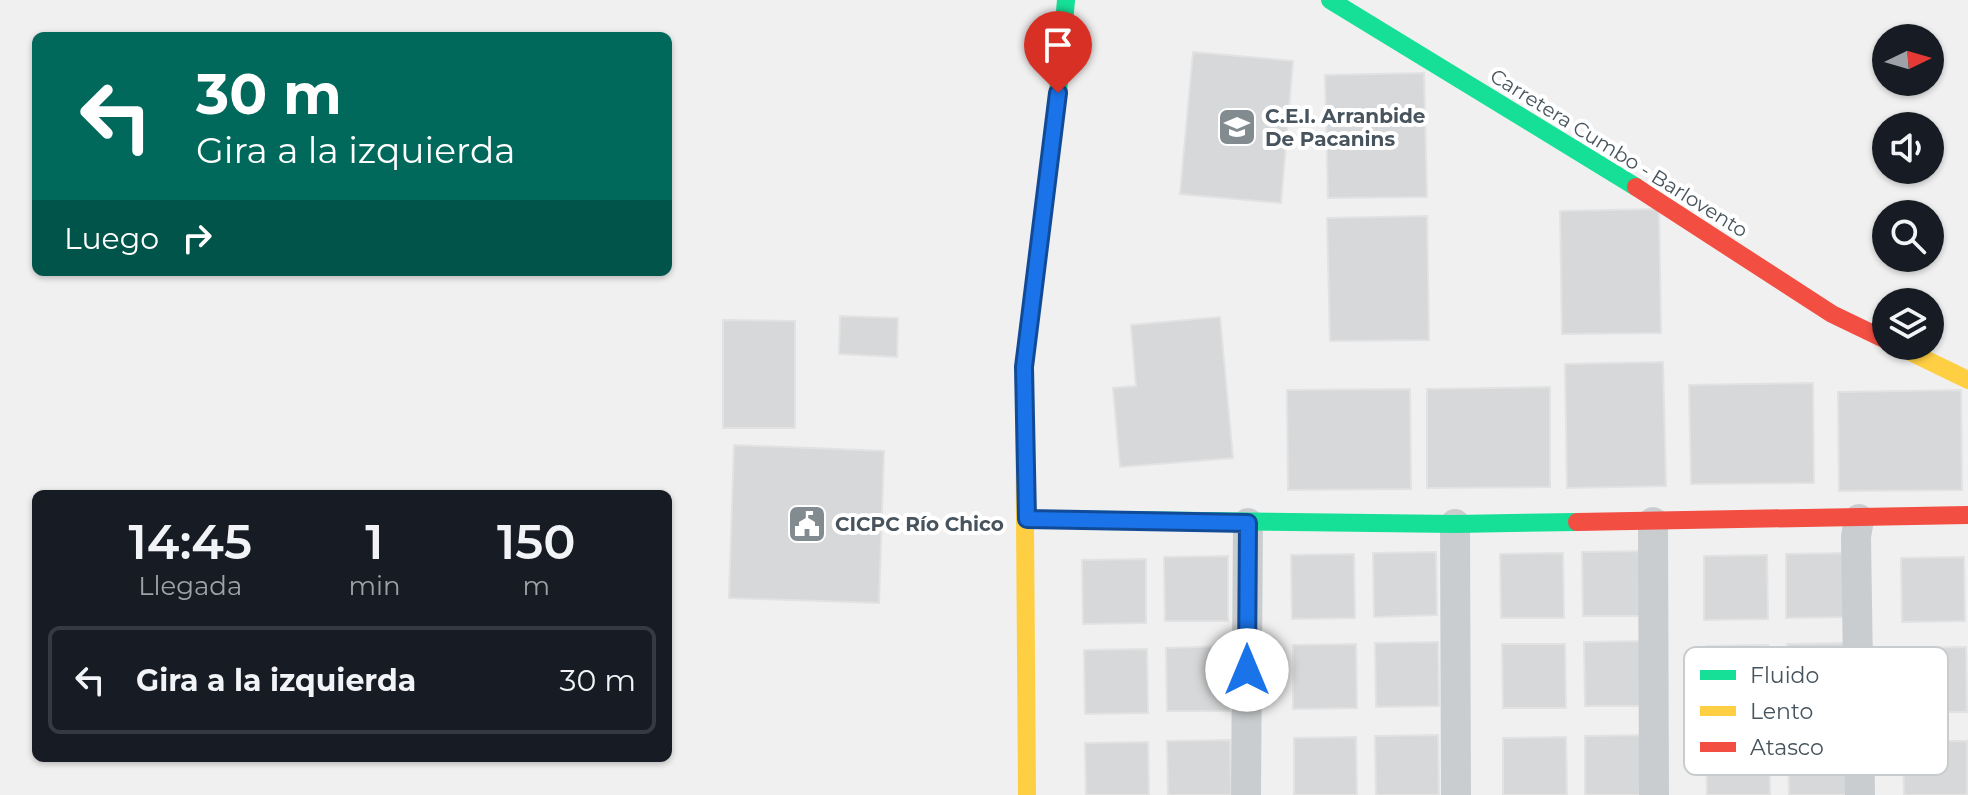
<!DOCTYPE html>
<html lang="es">
<meta charset="utf-8">
<style>
body{margin:0;font-family:Montserrat,sans-serif;background:#20242c;color:#f1f3f6;height:100vh;display:flex;flex-direction:column;font-size:30px;white-space:nowrap}
*{box-sizing:border-box;margin:0}
p{font-size:26px;color:#9ea1a6}
.icon{flex:none;width:44px;height:44px;fill:none;stroke:currentColor;stroke-width:2;stroke-linecap:round;stroke-linejoin:round}
.map{position:relative;flex:1;overflow:hidden}
.drawer{position:absolute;left:32px;top:490px;width:640px;height:272px;display:flex;flex-direction:column;background:#171b24;border-radius:12px;box-shadow:0 2px 6px #0004}
.drawer>*{flex:none}
.hud{position:absolute;left:32px;top:32px;width:640px;height:244px;border-radius:12px;box-shadow:0 2px 6px #0004;background:#00695c;color:#fff;overflow:hidden}
.needle{width:52px;rotate:85deg}
.controls{position:absolute;left:1872px;top:24px;display:grid;gap:16px}
.controls a{display:grid;place-items:center;width:72px;height:72px;border-radius:50%;background:#171b24;box-shadow:0 2px 6px #0004;font-size:40px}
.pin{position:absolute;display:grid;place-items:center;width:68px;height:68px;color:#fff;margin:-82px -34px;border-radius:50% 50% 50% 0;rotate:-45deg;box-shadow:0 0 8px #0007}
.pin .icon{rotate:45deg}
.me{position:absolute;width:88px;margin:-44px;rotate:0deg;stroke-linejoin:round;filter:drop-shadow(0 0 6px #0008)}
.turn{display:flex;align-items:center;gap:28px;height:168px;padding:0 32px;font-size:36px}
.turn .icon{width:104px;height:104px;stroke-width:2.5}
.turn b{display:block;font-size:56px;line-height:68px}
.then{display:flex;align-items:center;height:76px;padding:0 32px;background:#0003;gap:16px;font-size:30px}
.eta{display:flex;justify-content:space-evenly;align-items:center;height:136px;text-align:center}
.eta b{font-size:48px;font-weight:600;line-height:56px}
ul{padding:0;list-style:none}
li{display:flex;align-items:center;gap:24px;height:108px;margin:0 16px 12px;padding:0 16px;border:4px solid #363941;border-radius:12px}
li div{flex:1}
li b{display:block;font-size:30px}
li em{font-style:normal}
.map>svg:first-child{display:block}
.building{fill:#d7d8d9;stroke:#e2e2e3;stroke-width:2}
.lines{fill:none;stroke-linecap:round;stroke-linejoin:round}
.street{stroke:#cacdcf;stroke-width:30}
.fast{stroke:#16e098;stroke-width:18}
.slow{stroke:#ffcf43;stroke-width:18}
.jam{stroke:#f24e42;stroke-width:18}
.route-casing{stroke:#114b97;stroke-width:20}
.route{stroke:#1a73e8;stroke-width:14}
.labels{text-anchor:middle;dominant-baseline:central;stroke-width:8;stroke-linejoin:round;paint-order:stroke}
.poi-label{font-size:20px;font-weight:bold;fill:#47545d;stroke:#fff;text-anchor:start}
.street-label{font-size:20px;fill:#47545d;stroke:#fff}
.key{fill:#fff;stroke:#c8ccce;stroke-width:2}
.key-label{font-size:22px;fill:#47545d}
</style>
<div class="map">
<svg width="1968" height="795" viewBox="0 0 1968 795">
<rect width="100%" height="100%" fill="#f1f0f0"/>
<path class="building" d="M 1193,52 L 1293,61 L 1281,203 L 1180,194 Z
M 1424,73 L 1427,197 L 1328,198 L 1325,75 Z
M 1659,209 L 1661,333 L 1562,334 L 1560,211 Z
M 1427,216 L 1429,340 L 1330,341 L 1327,218 Z
M 840,316 L 898,318 L 897,357 L 839,354 Z
M 1220,317 L 1233,458 L 1120,467 L 1113,388 L 1136,386 L 1131,325 Z
M 723,320 L 795,321 L 795,428 L 723,428 Z
M 1663,362 L 1666,486 L 1567,488 L 1565,364 Z
M 1813,383 L 1814,483 L 1691,484 L 1689,385 Z
M 1550,387 L 1550,487 L 1427,488 L 1427,389 Z
M 1410,389 L 1411,489 L 1288,490 L 1287,390 Z
M 1961,390 L 1962,490 L 1839,491 L 1838,392 Z
M 734,445 L 884,451 L 879,603 L 729,598 Z
M 1645,551 L 1646,616 L 1583,616 L 1582,552 Z
M 1436,552 L 1437,615 L 1374,617 L 1373,553 Z
M 1563,553 L 1564,618 L 1501,618 L 1500,554 Z
M 1849,553 L 1850,617 L 1786,618 L 1786,554 Z
M 1354,554 L 1355,618 L 1292,619 L 1291,555 Z
M 1767,555 L 1768,619 L 1704,620 L 1704,556 Z
M 1228,556 L 1228,621 L 1165,621 L 1164,557 Z
M 1964,557 L 1965,621 L 1902,622 L 1901,558 Z
M 1146,559 L 1146,623 L 1083,624 L 1082,560 Z
M 1647,641 L 1648,706 L 1585,706 L 1584,642 Z
M 1438,642 L 1439,706 L 1376,707 L 1375,643 Z
M 1850,643 L 1851,707 L 1788,708 L 1787,644 Z
M 1356,644 L 1357,708 L 1293,709 L 1293,645 Z
M 1502,644 L 1565,644 L 1566,708 L 1503,708 Z
M 1768,645 L 1770,709 L 1706,710 L 1706,646 Z
M 1229,646 L 1230,711 L 1167,711 L 1166,648 Z
M 1966,647 L 1967,712 L 1904,712 L 1903,648 Z
M 1147,649 L 1148,713 L 1085,714 L 1084,650 Z
M 1438,735 L 1439,795 L 1376,795 L 1375,736 Z
M 1648,735 L 1649,795 L 1585,795 L 1585,736 Z
M 1851,736 L 1852,795 L 1789,795 L 1788,737 Z
M 1356,737 L 1357,795 L 1294,795 L 1294,738 Z
M 1566,737 L 1567,795 L 1503,795 L 1503,738 Z
M 1769,738 L 1770,795 L 1707,795 L 1706,740 Z
M 1230,740 L 1231,795 L 1168,795 L 1167,741 Z
M 1903,741 L 1967,741 L 1967,795 L 1904,795 Z
M 1148,742 L 1149,795 L 1086,795 L 1085,743 Z"/>
<g class="lines">
<path class="street" d="M 1859,519 L 1856,537 L 1860,795
M 1653,522 L 1654,795
M 1455,524 L 1456,795
M 1246,795 L 1248,523"/>
<path class="fast" d="M 1330,0 L 1636,187
M 1024,384 L 1024,367 L 1058,93 L 1066,0
M 1027,519 L 1455,524 L 1577,522"/>
<path class="slow" d="M 1898,346 L 1968,380
M 1024,384 L 1027,795"/>
<path class="jam" d="M 1636,187 L 1832,314 L 1886,340
M 1577,522 L 1968,515"/>
</g>
<g class="lines">
<defs>
<path id="route" d="M 1058,93 L 1024,367 L 1027,519 L 1248,523 L 1247,670"/>
</defs>
<use href="#route" class="route-casing"/>
<use href="#route" class="route"/>
</g>
<defs>
<symbol id="school-square" viewBox="-11 -11 22 22"><rect x="-9" y="-9" width="18" height="18" rx="4" fill="#828b90" stroke="#fff"/><path d="M0-5L7-2L0 1L-7-2ZM-4 1L0 2.5L4 1V4Q0 6-4 4Z" fill="#fff"/></symbol>
<symbol id="civic-square" viewBox="-11 -11 22 22"><rect x="-9" y="-9" width="18" height="18" rx="4" fill="#828b90" stroke="#fff"/><path d="M-.6-6.5H3V-4.5H.6V-3L4-1V1h2V6H-6V1h2V-1L-.6-3ZM-1.2 2.5V6h2.4V2.5Z" fill="#fff"/></symbol>
</defs>
<g fill-rule="evenodd">
<use href="#school-square" x="1215" y="105" width="44" height="44"/>
<use href="#civic-square" x="785" y="502" width="44" height="44"/>
</g>
<g class="labels">
<g class="poi-label">
<text x="1265" y="116">C.E.I. Arranbide<tspan x="1265" dy="23">De Pacanins</tspan></text>
<text x="835" y="524">CICPC Río Chico</text>
</g>
<g class="street-label">
<text transform="translate(1619 153) rotate(32)">Carretera Cumbo - Barlovento</text>
</g>
</g>
<rect x="1684" y="647" width="264" height="128" rx="12" class="key"/>
<rect x="1700" y="670" width="36" height="10" fill="#16e098"/>
<rect x="1700" y="706" width="36" height="10" fill="#ffcf43"/>
<rect x="1700" y="742" width="36" height="10" fill="#f24e42"/>
<g class="key-label">
<text x="1750" y="683">Fluido</text>
<text x="1750" y="719">Lento</text>
<text x="1750" y="755">Atasco</text>
</g>
</svg>
<div class="controls">
<a><svg class="needle" viewBox="-14 -14 28 28"><path d="M0-13l5 13h-10z" fill="#e53935"/><path d="M0 13l5-13h-10z" fill="#9ea1a6"/></svg></a>
<a><svg class="icon" aria-label="sound" viewBox="0 0 24 24"><path d="M4 9h4l5-4v14l-5-4H4zM17 9q2 3 0 6"/></svg></a>
<a><svg class="icon" aria-label="search" viewBox="0 0 24 24"><circle cx="10" cy="10" r="6"/><path d="M15 15l6 6"/></svg></a>
<a><svg class="icon" aria-label="layers" viewBox="0 0 24 24"><path d="M12 4l9 5-9 5-9-5zM3 14l9 5 9-5"/></svg></a>
</div>
<div class="pin" style="left:1058px;top:93px;background:#d93025"><svg class="icon" aria-label="arrive" viewBox="0 0 24 24"><path d="M6 21V4h12l-3 4 3 4H6"/></svg></div>
<svg class="me" style="left:1247px;top:670px" viewBox="-20 -20 40 40"><circle r="19" fill="#fff"/><path d="M0-13L10 11 0 6-10 11z" fill="#1a73e8"/></svg>
<div class="hud">
<div class="turn"><svg class="icon" aria-label="left" viewBox="0 0 24 24"><path d="M17 20v-9H6M10 6l-5 5 5 5"/></svg><div><b>30 m</b>Gira a la izquierda</div></div>
<div class="then">Luego<svg class="icon" aria-label="right" viewBox="0 0 24 24"><path d="M7 20v-9h11M14 6l5 5-5 5"/></svg></div>
</div>
<section class="drawer">
<div class="eta">
<div><b>14:45</b><p>Llegada</p></div>
<div><b>1</b><p>min</p></div>
<div><b>150</b><p>m</p></div>
</div>
<ul>
<li><svg class="icon" aria-label="left" viewBox="0 0 24 24"><path d="M17 20v-9H6M10 6l-5 5 5 5"/></svg><div><b>Gira a la izquierda</b></div><em>30 m</em></li>
</ul>
</section>
</div>
